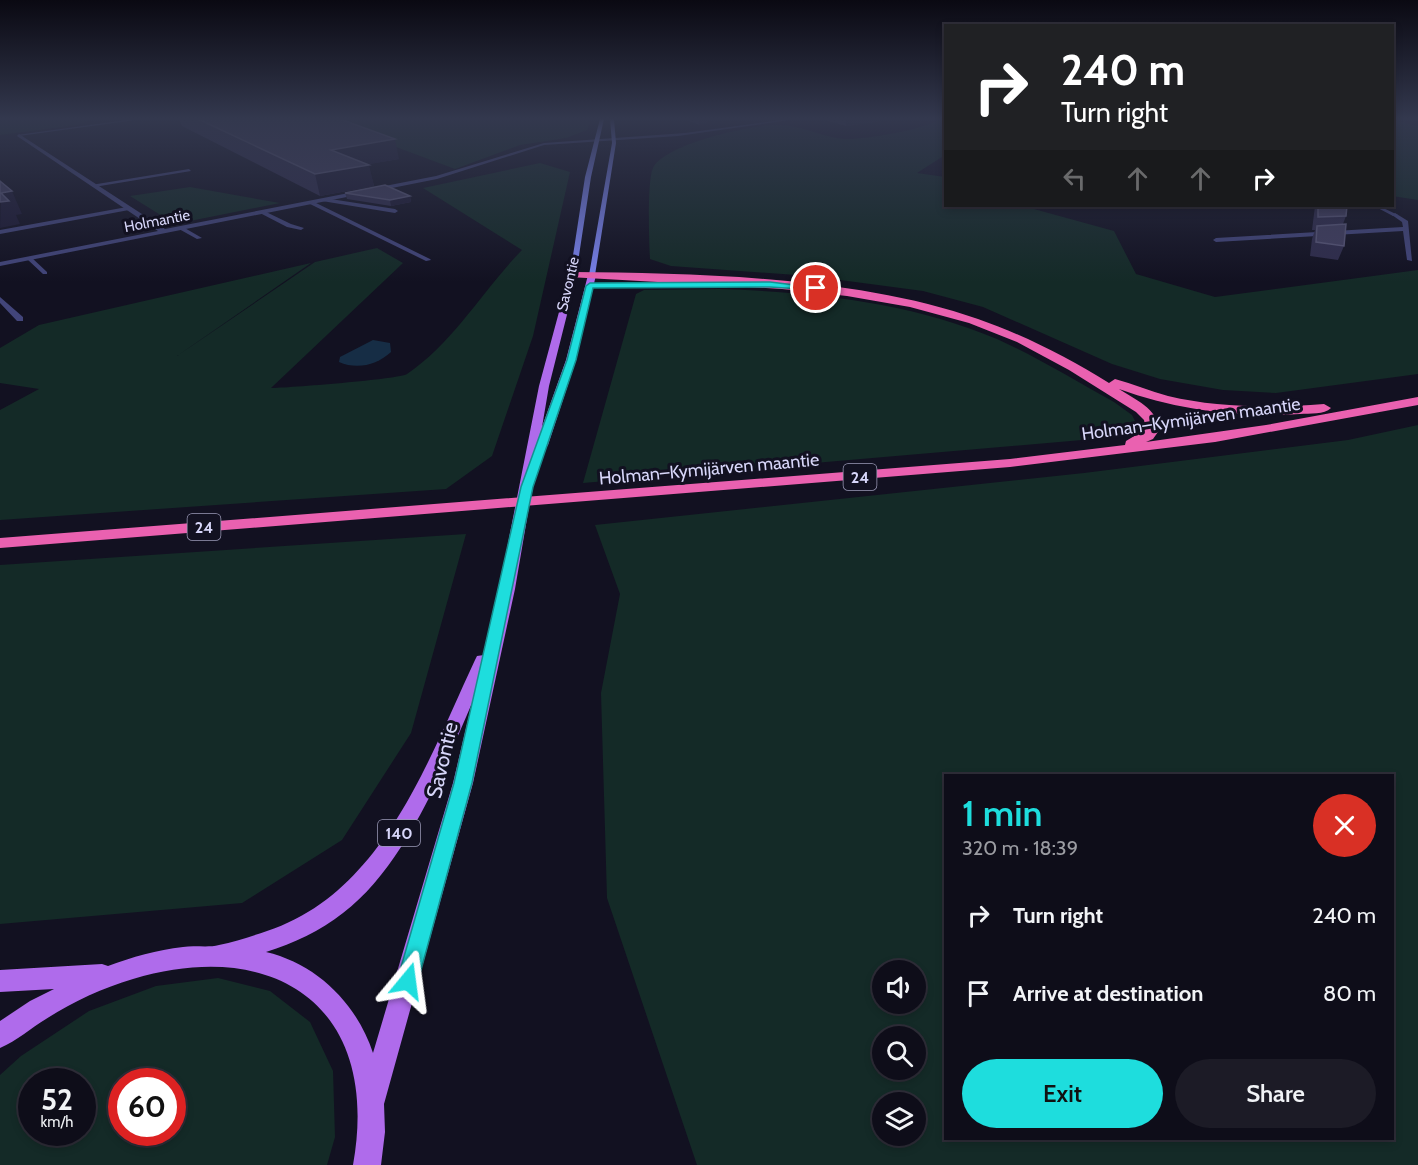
<!DOCTYPE html>
<meta charset="utf-8">
<style>
body{margin:0;font-family:Cabin,sans-serif;background:#1c1b26;color:#f1f3f6;height:100vh;display:flex;flex-direction:column;font-size:22px;white-space:nowrap}
*{box-sizing:border-box;margin:0}
p{font-size:20px;color:#9b9ca2}
.icon{flex:none;width:33px;height:33px;fill:none;stroke:currentColor;stroke-width:2;stroke-linecap:round;stroke-linejoin:round}
.map{position:relative;flex:1;overflow:hidden}
.panel{position:absolute;left:944px;top:774px;width:450px;height:366px;display:flex;flex-direction:column;background:#0e0d19;border-radius:0px;box-shadow:0 3px 9px #0003,0 0 0 2px #2e2d38}
.panel>*{flex:none}
.guide{position:absolute;left:944px;top:24px;width:450px;height:183px;border-radius:0px;box-shadow:0 3px 9px #0003,0 0 0 2px #2e2d38;background:#202124;color:#fff;overflow:hidden}
.buttons{position:absolute;left:872px;top:960px;display:grid;gap:12px}
.buttons a{display:grid;place-items:center;width:54px;height:54px;border-radius:50%;background:#0e0d19;box-shadow:0 3px 9px #0003,0 0 0 2px #2e2d38;font-size:30px}
.speed{position:absolute;left:18px;top:1068px;display:flex;gap:12px;font-size:30px;font-weight:700;text-align:center}
.speed>*{display:grid;place-content:center;width:78px;height:78px;border-radius:50%;background:#0e0d19;box-shadow:0 3px 9px #0003,0 0 0 2px #2e2d38;line-height:1}
.speed small{font-size:15px;font-weight:400}
.speed .limit{border:9px solid #d22;background:#fff;color:#111}
.pin{position:absolute;display:grid;place-items:center;width:51px;height:51px;color:#fff;margin:-26px;border:3px solid #fff;border-radius:50%;box-shadow:0 2px 6px #0007}
.me{position:absolute;width:66px;margin:-33px;rotate:16deg;stroke-linejoin:round;filter:drop-shadow(0 0 4px #0008)}
.turn{display:flex;align-items:center;gap:21px;height:126px;padding:0 18px;font-size:27px}
.turn .icon{width:78px;height:78px;stroke-width:2.5}
.turn b{display:block;font-size:42px;line-height:51px}
.lanes{display:flex;align-items:center;height:57px;padding:0 18px;background:#0003;justify-content:center;gap:30px;direction:ltr}
.lanes .off{opacity:.35}
.round{display:grid;place-items:center;flex:none;width:63px;height:63px;border-radius:32px;background:#1c1b26}
.summary{display:flex;align-items:center;justify-content:space-between;height:102px;padding:0 18px}
h1{font-size:36px;font-weight:600;line-height:45px;color:#1edddd}
.cta{display:flex;gap:12px;margin-top:auto;padding:12px 18px}
.cta a{flex:1;height:69px;border-radius:36px;background:#1edddd;color:#111;font-size:24px;font-weight:600;line-height:69px;text-align:center}
.cta a+a{background:#1c1b26;color:#f1f3f6}
ul{padding:0;list-style:none}
li{display:flex;align-items:center;gap:18px;height:78px;padding:0 18px}
li div{flex:1}
li b{display:block;font-size:22px}
li em{font-style:normal}
.map>svg:first-child{display:block}
.green{fill:#142a27;fill-rule:evenodd}
.water{fill:#162d45}
.lines{fill:none;stroke-linecap:round;stroke-linejoin:round}
.lane{fill:#42457a;fill-rule:evenodd}
.street{fill:#42457a;fill-rule:evenodd}
.secondary{fill:#7982ed;fill-rule:evenodd}
.primary{fill:#af6beb;fill-rule:evenodd}
.highway{fill:#ea61b0;fill-rule:evenodd}
.wall{fill:#2f2c4c}
.shaded-wall{fill:#1c1933}
.building{fill:#413e5f;stroke:#585677;stroke-width:1.5}
.route{fill:#1edddd;stroke:#149090;stroke-width:1.5}
.labels{text-anchor:middle;dominant-baseline:central;stroke-width:6;stroke-linejoin:round;paint-order:stroke}
.far-street-label{font-size:15px;fill:#d7d6f9;stroke:#121121}
.shield{fill:#121121;stroke:#9c9bb8;stroke-width:1.5}
.shield-label{font-size:16px;font-weight:bold;fill:#d7d6f9}
.street-label{font-size:18px;fill:#d7d6f9;stroke:#121121}
.near-street-label{font-size:21px;fill:#d7d6f9;stroke:#121121}
</style>
<div class="map">
<svg width="1418" height="1165" viewBox="0 0 1418 1165">
<rect width="100%" height="100%" fill="#121121"/>
<path class="green" d="M 0,119 L 93,119 L 77,125 L 0,135 Z
M 321,119 L 591,119 L 587,130 L 566,138 L 520,145 L 455,169 Z
M 937,119 L 945,119 L 945,155 L 917,173 L 945,177 L 945,206 L 1023,206 L 1114,231 L 1136,274 L 1215,297 L 1418,270 L 1418,374 L 1276,393 L 1223,390 L 1160,379 L 1112,364 L 983,307 L 923,291 L 810,276 L 671,266 L 650,259 C 649,242 647,181 653,168 C 665,143 758,123 784,125 C 805,127 826,138 846,139 C 870,139 918,130 940,120 Z
M 1392,120 L 1418,126 L 1418,200 L 1392,196 Z
M 540,163 L 570,172 L 533,336 L 492,456 L 446,489 L 0,520 L 0,410 L 39,389 L 0,383 L 0,348 L 39,325 L 311,263 L 177,356 L 315,262 L 377,248 L 403,263 L 271,388 C 286,388 401,379 407,374 C 454,342 483,290 522,250 L 423,188 Z
M 190,187 L 280,203 L 175,224 L 130,196 Z
M 719,289 C 813,292 910,302 997,339 C 1037,357 1076,381 1114,402 L 1132,415 L 1135,421 L 1131,432 L 1105,438 L 583,483 L 636,294 L 644,290 Z
M 1418,425 L 1418,1165 L 697,1165 L 607,898 L 601,693 L 620,594 L 595,525 L 1084,473 L 1348,440 ZM 945,776 L 1392,776 L 1392,1138 L 945,1138 ZM 882,970 L 915,970 L 915,1004 L 882,1004 ZM 882,1036 L 915,1036 L 915,1070 L 882,1070 ZM 882,1102 L 915,1102 L 915,1136 L 882,1136 Z
M 466,534 L 411,733 L 342,840 L 242,903 L 0,924 L 0,565 Z
M 218,978 L 270,991 L 310,1022 L 333,1071 L 335,1137 L 327,1165 L 0,1165 L 0,1075 L 21,1056 L 89,1011 L 156,986 ZM 32,1082 L 82,1082 L 82,1132 L 32,1132 ZM 122,1082 L 172,1082 L 172,1132 L 122,1132 Z"/>
<path class="water" d="M 373,340 L 390,343 L 391,352 C 377,365 357,370 339,362 L 340,357 Z"/>
<g class="lines">
<path class="lane" d="M 133,119 L 143,119 L 19,136 L 17,135 Z
M 189,169 L 191,171 L 94,187 L 91,185 Z
M 324,198 L 395,209 L 398,211 L 395,213 L 322,201 Z
M 312,201 L 430,259 L 431,260 L 426,261 L 310,204 Z
M 127,207 L 129,210 L 0,234 L 0,230 Z
M 260,211 L 264,211 L 291,224 L 304,228 L 301,230 L 287,227 L 260,213 Z
M 1395,213 L 1408,221 L 1412,261 L 1407,260 L 1403,231 L 1216,242 L 1213,240 L 1216,238 L 1403,227 L 1402,222 L 1392,215 Z
M 179,227 L 183,227 L 202,238 L 197,239 L 179,229 Z
M 27,257 L 31,257 L 47,272 L 47,274 L 43,274 L 27,259 Z
M 0,297 L 23,317 L 23,321 L 17,321 L 0,303 Z"/>
<path class="street" d="M 787,119 L 797,119 L 678,136 L 544,145 L 437,179 L 0,266 L 0,262 L 158,231 L 17,136 L 19,134 L 165,229 L 436,176 L 544,143 L 685,133 Z
M 1374,206 L 1379,206 L 1398,215 L 1393,216 Z"/>
<path class="secondary" d="M 600,119 L 604,119 L 591,177 L 576,275 L 573,277 L 570,275 L 585,177 Z
M 610,119 L 614,119 L 616,143 L 595,275 L 592,277 L 589,275 L 612,143 Z"/>
<path class="primary" d="M 573,272 L 577,275 L 549,386 L 542,427 L 566,360 L 588,275 L 592,272 L 596,275 L 576,360 L 548,445 L 546,448 L 539,448 L 515,589 L 473,783 L 384,1104 L 385,1132 L 381,1165 L 353,1165 C 381,1009 278,936 133,979 C 103,988 72,1002 46,1019 C 31,1028 17,1041 0,1048 L 0,1021 L 30,1001 L 54,989 L 0,992 L 0,970 L 102,964 L 108,966 C 132,957 157,950 183,947 C 194,945 208,948 219,945 C 235,942 252,936 267,931 C 383,893 428,760 475,660 L 477,656 L 484,655 L 499,589 L 539,386 L 569,275 ZM 472,703 L 453,783 L 373,1053 C 357,1004 317,964 266,952 C 294,943 320,931 343,913 C 403,868 443,771 472,703 Z"/>
<path class="highway" d="M 573,272 C 699,273 859,277 978,319 C 1024,335 1067,357 1109,383 L 1115,379 C 1133,384 1150,391 1168,396 C 1219,408 1272,408 1324,404 L 1331,408 C 1324,415 1310,413 1300,414 C 1239,418 1177,410 1119,389 C 1136,400 1156,408 1160,429 L 1153,439 L 1146,442 L 1266,425 L 1418,397 L 1418,405 L 1215,442 L 1010,467 L 0,548 L 0,538 L 1010,459 L 1125,445 L 1126,441 L 1146,429 L 1144,420 L 1136,412 L 1069,370 L 1017,342 L 969,323 L 910,307 L 847,296 L 782,289 L 569,277 L 569,273 Z"/>
</g>
<path class="wall" d="M 179,119 L 340,119 L 399,159 L 368,164 L 374,186 L 320,196 L 182,126 Z
M 683,119 L 713,119 L 699,125 Z
M 821,119 L 895,119 L 846,126 Z
M 1404,119 L 1418,119 L 1418,121 Z
M 345,193 L 410,196 L 411,202 L 391,206 L 347,199 Z
M 1315,206 L 1347,206 L 1346,216 L 1343,224 L 1344,246 L 1338,260 L 1310,256 L 1312,239 L 1315,230 L 1312,230 Z"/>
<path class="shaded-wall" d="M 699,119 L 713,119 L 699,125 Z
M 855,119 L 895,119 L 846,126 L 846,120 Z
M 395,139 L 399,159 L 335,170 L 331,150 Z
M 369,165 L 374,186 L 320,196 L 315,174 Z
M 12,191 L 22,214 L 16,215 L 20,224 L 0,228 L 1,193 Z
M 410,196 L 411,202 L 391,206 L 390,200 Z"/>
<path class="building" d="M 198,119 L 340,119 L 395,139 L 331,150 L 369,165 L 315,174 Z
M 0,181 L 12,191 L 1,193 L 9,201 L 0,202 Z
M 385,185 L 410,196 L 390,200 L 345,193 Z
M 1318,206 L 1347,206 L 1346,216 L 1318,217 Z
M 1346,224 L 1344,246 L 1316,242 L 1317,226 Z"/>
<linearGradient id="sky" x2="0" y2="1"><stop stop-color="#0a0912"/><stop offset="0.42" stop-color="#33384e"/><stop offset="1" stop-color="#33384e" stop-opacity="0"/></linearGradient>
<rect width="1418" height="282" fill="url(#sky)"/>
<path class="route" d="M 770,282 L 820,288 L 816,290 L 770,287 L 593,288 L 576,360 L 533,487 L 472,783 L 418,981 L 415,988 L 408,991 L 400,988 L 397,981 L 454,783 L 521,487 L 567,360 L 586,286 L 590,283 Z"/>
<g class="labels">
<g class="far-street-label">
<text transform="translate(157 221) rotate(-11)">Holmantie</text>
<text transform="translate(568 284) rotate(-77)">Savontie</text>
</g>
<g class="shield">
<rect x="843.5" y="464" width="33" height="26" rx="4.5"/>
<rect x="187.5" y="514" width="33" height="26" rx="4.5"/>
<rect x="378" y="820" width="42" height="26" rx="4.5"/>
</g>
<g class="shield-label">
<text x="860" y="477">24</text>
<text x="204" y="527">24</text>
<text x="399" y="833">140</text>
</g>
<g class="street-label">
<text transform="translate(1191 419) rotate(-8)">Holman–Kymijärven maantie</text>
<text transform="translate(709 469) rotate(-5)">Holman–Kymijärven maantie</text>
</g>
<g class="near-street-label">
<text transform="translate(442 760) rotate(-77)">Savontie</text>
</g>
</g>
</svg>
<div class="buttons">
<a><svg class="icon" aria-label="sound" viewBox="0 0 24 24"><path d="M4 9h4l5-4v14l-5-4H4zM17 9q2 3 0 6"/></svg></a>
<a><svg class="icon" aria-label="search" viewBox="0 0 24 24"><circle cx="10" cy="10" r="6"/><path d="M15 15l6 6"/></svg></a>
<a><svg class="icon" aria-label="layers" viewBox="0 0 24 24"><path d="M12 4l9 5-9 5-9-5zM3 14l9 5 9-5"/></svg></a>
</div>
<div class="speed"><div>52<small>km/h</small></div><div class="limit">60</div></div>
<div class="pin" style="left:816px;top:288px;background:#d93025"><svg class="icon" aria-label="arrive" viewBox="0 0 24 24"><path d="M6 21V4h12l-3 4 3 4H6"/></svg></div>
<svg class="me" style="left:408px;top:981px" viewBox="-20 -20 40 40"><path d="M0-17L14 15 0 8-14 15z" fill="#1edddd" stroke="#fff" stroke-width="4"/></svg>
<div class="guide">
<div class="turn"><svg class="icon" aria-label="right" viewBox="0 0 24 24"><path d="M7 20v-9h11M14 6l5 5-5 5"/></svg><div><b>240 m</b>Turn right</div></div>
<div class="lanes"><svg class="icon off" aria-label="left" viewBox="0 0 24 24"><path d="M17 20v-9H6M10 6l-5 5 5 5"/></svg><svg class="icon off" aria-label="ahead" viewBox="0 0 24 24"><path d="M12 20V5M6 11l6-6 6 6"/></svg><svg class="icon off" aria-label="ahead" viewBox="0 0 24 24"><path d="M12 20V5M6 11l6-6 6 6"/></svg><svg class="icon" aria-label="right" viewBox="0 0 24 24"><path d="M7 20v-9h11M14 6l5 5-5 5"/></svg></div>
</div>
<section class="panel">
<div class="summary"><div><h1>1 min</h1><p>320 m · 18:39</p></div><a class="round" style="background:#d93025;color:#fff"><svg class="icon" aria-label="close" viewBox="0 0 24 24"><path d="M6 6l12 12M18 6L6 18"/></svg></a></div>
<ul>
<li><svg class="icon" aria-label="right" viewBox="0 0 24 24"><path d="M7 20v-9h11M14 6l5 5-5 5"/></svg><div><b>Turn right</b></div><em>240 m</em></li>
<li><svg class="icon" aria-label="arrive" viewBox="0 0 24 24"><path d="M6 21V4h12l-3 4 3 4H6"/></svg><div><b>Arrive at destination</b></div><em>80 m</em></li>
</ul>
<div class="cta"><a>Exit</a><a>Share</a></div>
</section>
</div>
